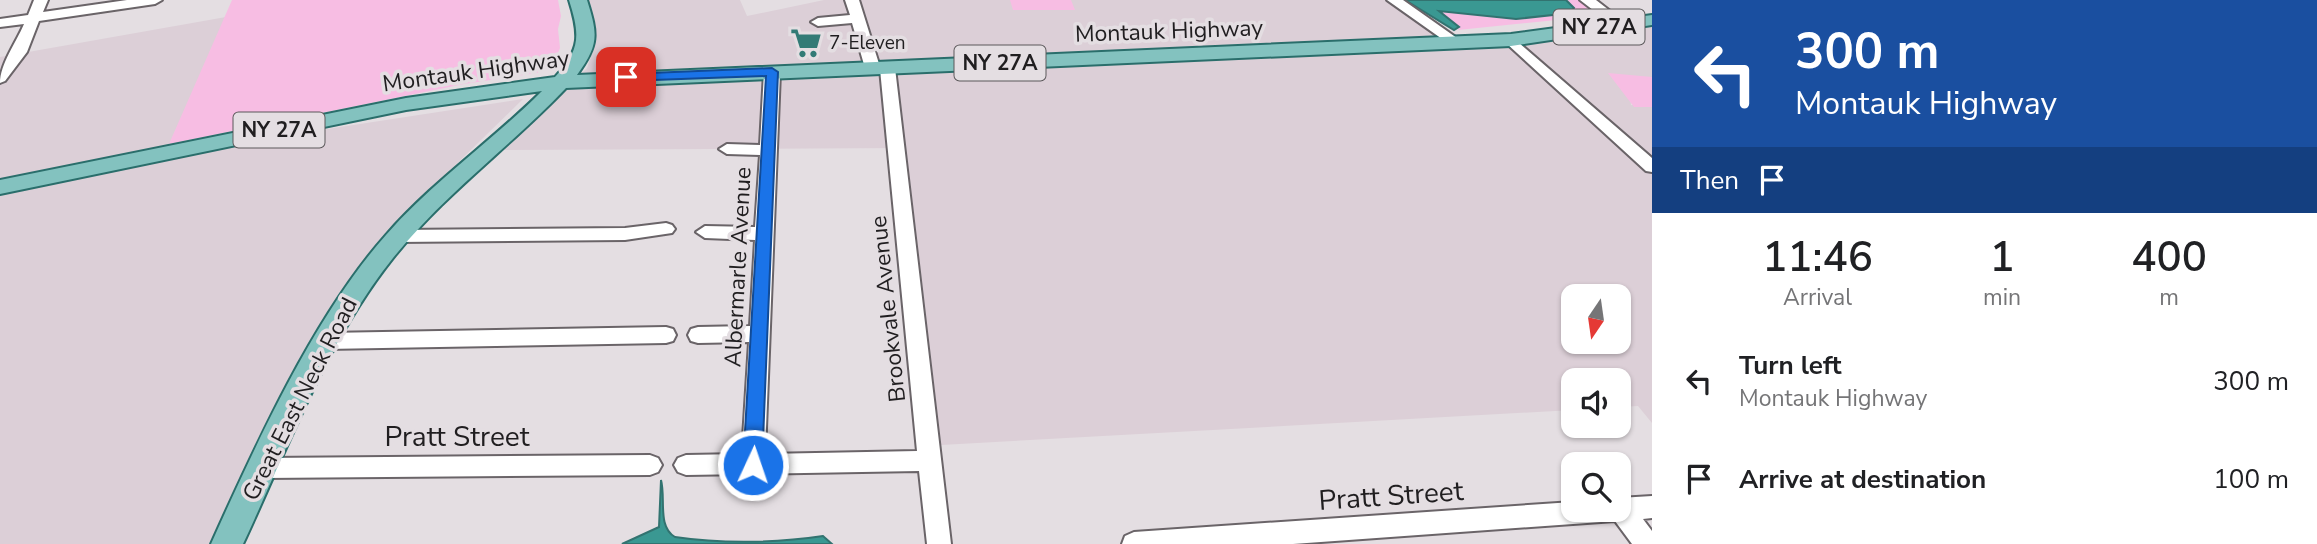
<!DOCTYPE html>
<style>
body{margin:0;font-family:"Nunito Sans",sans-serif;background:#f6f6f6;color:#202124;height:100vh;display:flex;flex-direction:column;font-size:26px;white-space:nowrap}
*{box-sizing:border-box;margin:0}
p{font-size:23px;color:#757577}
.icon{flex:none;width:38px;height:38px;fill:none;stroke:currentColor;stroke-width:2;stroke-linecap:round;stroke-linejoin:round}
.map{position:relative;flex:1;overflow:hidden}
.sheet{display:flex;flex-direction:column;background:#fff;width:665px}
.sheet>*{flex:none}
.banner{background:#1a4fa0;color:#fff;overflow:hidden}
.needle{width:46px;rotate:193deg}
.fabs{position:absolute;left:1561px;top:284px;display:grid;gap:14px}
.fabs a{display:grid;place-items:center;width:70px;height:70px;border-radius:14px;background:#fff;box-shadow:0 2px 5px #0004;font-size:35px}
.pin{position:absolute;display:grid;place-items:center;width:60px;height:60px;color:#fff;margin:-30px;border-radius:14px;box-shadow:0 4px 10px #0006}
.me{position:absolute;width:77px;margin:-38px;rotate:3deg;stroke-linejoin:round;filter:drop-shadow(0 0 5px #0008)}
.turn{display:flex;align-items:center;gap:24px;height:147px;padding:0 28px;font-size:32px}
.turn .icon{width:91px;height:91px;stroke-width:2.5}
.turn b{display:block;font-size:49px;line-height:60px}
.then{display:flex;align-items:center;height:66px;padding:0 28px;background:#0003;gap:14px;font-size:26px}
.eta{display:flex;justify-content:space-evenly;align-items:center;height:119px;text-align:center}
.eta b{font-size:42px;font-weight:600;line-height:49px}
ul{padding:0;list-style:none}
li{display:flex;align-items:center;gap:21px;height:98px;padding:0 28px}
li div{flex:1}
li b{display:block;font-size:26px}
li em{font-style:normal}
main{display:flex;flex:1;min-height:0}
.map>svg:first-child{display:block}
.built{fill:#dccfd7;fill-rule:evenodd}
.green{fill:#f7bde3}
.water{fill:#3a9892;stroke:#327370;stroke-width:2}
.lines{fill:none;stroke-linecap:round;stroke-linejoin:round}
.minor-casing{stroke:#6a6468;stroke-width:4}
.major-casing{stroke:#2a6e6b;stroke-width:4}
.minor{fill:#fff;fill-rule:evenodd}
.major{fill:#83c2bf;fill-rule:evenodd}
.route{fill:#1a73e8;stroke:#114b97;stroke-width:2}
.labels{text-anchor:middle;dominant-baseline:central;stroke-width:7;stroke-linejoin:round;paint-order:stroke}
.far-poi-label{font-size:19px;fill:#201e20;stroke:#e4dee2;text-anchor:start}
.shield{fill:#e4dee2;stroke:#5b585a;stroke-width:2}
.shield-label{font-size:21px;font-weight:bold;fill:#201e20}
.street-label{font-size:23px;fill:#201e20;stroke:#e4dee2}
.near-street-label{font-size:28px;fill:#201e20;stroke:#e4dee2}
</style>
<main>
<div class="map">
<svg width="1652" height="544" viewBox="0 0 1652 544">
<rect width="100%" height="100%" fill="#e4dee2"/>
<path class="built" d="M 587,0 L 740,0 L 747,16 L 824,0 L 1391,0 L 1434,33 L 1511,40 L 1652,25 L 1652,83 L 1630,95 L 1631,105 L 1652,106 L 1652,423 L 1638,406 L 1619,407 L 1619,380 L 1573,380 L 1573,410 L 941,445 L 906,148 L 504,150 L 587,68 L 597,39 ZM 1573,296 L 1619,296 L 1619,341 L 1573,341 Z
M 226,17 L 165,154 L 523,99 L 400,219 L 354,279 L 213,544 L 0,544 L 0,57 Z"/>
<path class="green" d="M 232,0 L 558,0 L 561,16 L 558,29 L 560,48 L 556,58 L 537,73 L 464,84 L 169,144 Z
M 1010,0 L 1071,0 L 1075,10 L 1013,10 Z
M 1566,0 L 1579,0 L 1596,16 L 1458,30 L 1459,27 L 1438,11 L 1516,19 L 1562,15 L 1574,8 Z
M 1608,73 L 1652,77 L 1652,107 L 1634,107 Z"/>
<path class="water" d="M 1405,0 L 1566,0 L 1574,8 L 1571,13 L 1516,19 L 1439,11 L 1459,27 L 1454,30 Z
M 661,480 C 666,498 657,527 675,537 C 722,544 777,543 823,536 L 832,544 L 622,544 L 659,527 Z"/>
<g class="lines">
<defs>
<path id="minor" d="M 34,0 L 48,0 L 43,12 L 127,0 L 162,0 L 155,4 L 39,21 L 27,52 L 5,81 L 0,83 C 0,64 16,43 24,24 L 0,27 L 0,19 L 28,15 Z
M 845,0 L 859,0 L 880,67 L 887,63 L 895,68 L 951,544 L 927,544 L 919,471 L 686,475 L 678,472 L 674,465 L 678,458 L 686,455 L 742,454 L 749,342 L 698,343 L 691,341 L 688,335 L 691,329 L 698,327 L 750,326 L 755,240 L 705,238 L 696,232 L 705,226 L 755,227 L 760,155 L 727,154 L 719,149 L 727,144 L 760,145 L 764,72 L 772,67 L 780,72 L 765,454 L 917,451 L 880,69 L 873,73 L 865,68 L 852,23 L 818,26 L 811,22 L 818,18 L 850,15 Z
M 1387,0 L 1403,0 L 1464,43 L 1462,46 L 1452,46 Z
M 1580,0 L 1596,0 L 1627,24 L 1625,27 L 1615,27 Z
M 1511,36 L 1652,158 L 1652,172 L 1646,171 L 1506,43 L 1504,40 Z
M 666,223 L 672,225 L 675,229 L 672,233 L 625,240 L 397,242 L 388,236 L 397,230 L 625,228 Z
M 666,327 L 673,329 L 676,335 L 673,341 L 666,343 L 326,349 L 319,347 L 316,341 L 319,335 L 326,333 Z
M 650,455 L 658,458 L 662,465 L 658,472 L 650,475 L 264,478 L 256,475 L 252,468 L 256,461 L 264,458 Z
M 1652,496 L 1652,518 L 1643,519 L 1652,531 L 1652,544 L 1632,544 L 1615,521 L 1293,544 L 1122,544 L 1125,536 L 1134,532 L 1573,502 L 1573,509 L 1619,509 L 1619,498 Z"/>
<path id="major" d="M 569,0 L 587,0 C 598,35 599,45 577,75 L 1511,34 L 1652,15 L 1652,25 L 1511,46 L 566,88 C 510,147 444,194 393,258 C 326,342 288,448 243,544 L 211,544 C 256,444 314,316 386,235 C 433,181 492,141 542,91 L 406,110 L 0,194 L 0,180 L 406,98 L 555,77 C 581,49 580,35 569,0 Z"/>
</defs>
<use href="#minor" class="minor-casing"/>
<use href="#major" class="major-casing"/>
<use href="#minor" class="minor"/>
<use href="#major" class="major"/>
</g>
<path class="route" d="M 772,68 L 778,72 L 762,465 L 759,471 L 746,471 L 743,465 L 766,76 L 626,81 L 620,77 L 626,74 Z"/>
<defs>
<symbol id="supermarket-bare" viewBox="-9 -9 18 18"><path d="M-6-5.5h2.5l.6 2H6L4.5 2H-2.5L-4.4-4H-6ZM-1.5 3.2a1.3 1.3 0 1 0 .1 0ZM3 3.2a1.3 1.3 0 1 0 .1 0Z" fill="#327b76" stroke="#e4dee2" stroke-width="2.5" paint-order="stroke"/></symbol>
</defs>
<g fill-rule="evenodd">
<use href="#supermarket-bare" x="784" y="21" width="44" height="44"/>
</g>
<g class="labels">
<g class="far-poi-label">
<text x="829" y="43">7-Eleven</text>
</g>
<g class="shield">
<rect x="1553.5" y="9.5" width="91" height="35" rx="5"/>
<rect x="954.5" y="45.5" width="91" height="35" rx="5"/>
<rect x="233.5" y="112.5" width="91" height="35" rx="5"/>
</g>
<g class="shield-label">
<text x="1599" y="27">NY 27A</text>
<text x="1000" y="63">NY 27A</text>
<text x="279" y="130">NY 27A</text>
</g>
<g class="street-label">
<text transform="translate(1169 31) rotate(-2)">Montauk Highway</text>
<text transform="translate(476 71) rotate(-8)">Montauk Highway</text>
<text transform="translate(738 267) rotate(-87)">Albermarle Avenue</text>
<text transform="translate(888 309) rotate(-96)">Brookvale Avenue</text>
<text transform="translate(300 399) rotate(-63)">Great East Neck Road</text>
</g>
<g class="near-street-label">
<text x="457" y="437">Pratt Street</text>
<text transform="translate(1391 496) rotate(-4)">Pratt Street</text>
</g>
</g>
</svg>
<div class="fabs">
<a><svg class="needle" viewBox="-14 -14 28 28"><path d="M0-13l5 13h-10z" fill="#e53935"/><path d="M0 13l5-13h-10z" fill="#757577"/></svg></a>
<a><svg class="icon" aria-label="sound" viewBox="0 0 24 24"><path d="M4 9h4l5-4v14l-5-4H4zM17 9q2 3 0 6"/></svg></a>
<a><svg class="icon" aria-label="search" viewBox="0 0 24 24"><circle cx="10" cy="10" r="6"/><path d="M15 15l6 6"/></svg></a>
</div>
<div class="pin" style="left:626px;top:77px;background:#d93025"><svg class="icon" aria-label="arrive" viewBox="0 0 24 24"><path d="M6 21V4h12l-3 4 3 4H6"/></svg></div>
<svg class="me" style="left:753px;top:465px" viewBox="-20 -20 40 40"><circle r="17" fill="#1a73e8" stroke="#fff" stroke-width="3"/><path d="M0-11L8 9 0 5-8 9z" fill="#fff"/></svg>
</div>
<section class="sheet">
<div class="banner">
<div class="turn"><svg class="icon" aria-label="left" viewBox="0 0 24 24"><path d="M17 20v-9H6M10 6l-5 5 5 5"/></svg><div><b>300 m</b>Montauk Highway</div></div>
<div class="then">Then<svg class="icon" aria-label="arrive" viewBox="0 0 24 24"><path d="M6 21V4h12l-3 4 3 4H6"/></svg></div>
</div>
<div class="eta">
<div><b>11:46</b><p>Arrival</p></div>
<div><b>1</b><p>min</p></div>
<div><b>400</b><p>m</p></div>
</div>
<ul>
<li><svg class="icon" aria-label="left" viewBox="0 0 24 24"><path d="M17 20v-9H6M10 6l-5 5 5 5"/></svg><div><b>Turn left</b><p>Montauk Highway</p></div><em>300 m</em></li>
<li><svg class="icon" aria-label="arrive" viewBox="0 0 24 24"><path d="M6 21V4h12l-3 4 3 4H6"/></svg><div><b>Arrive at destination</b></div><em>100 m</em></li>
</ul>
</section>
</main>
